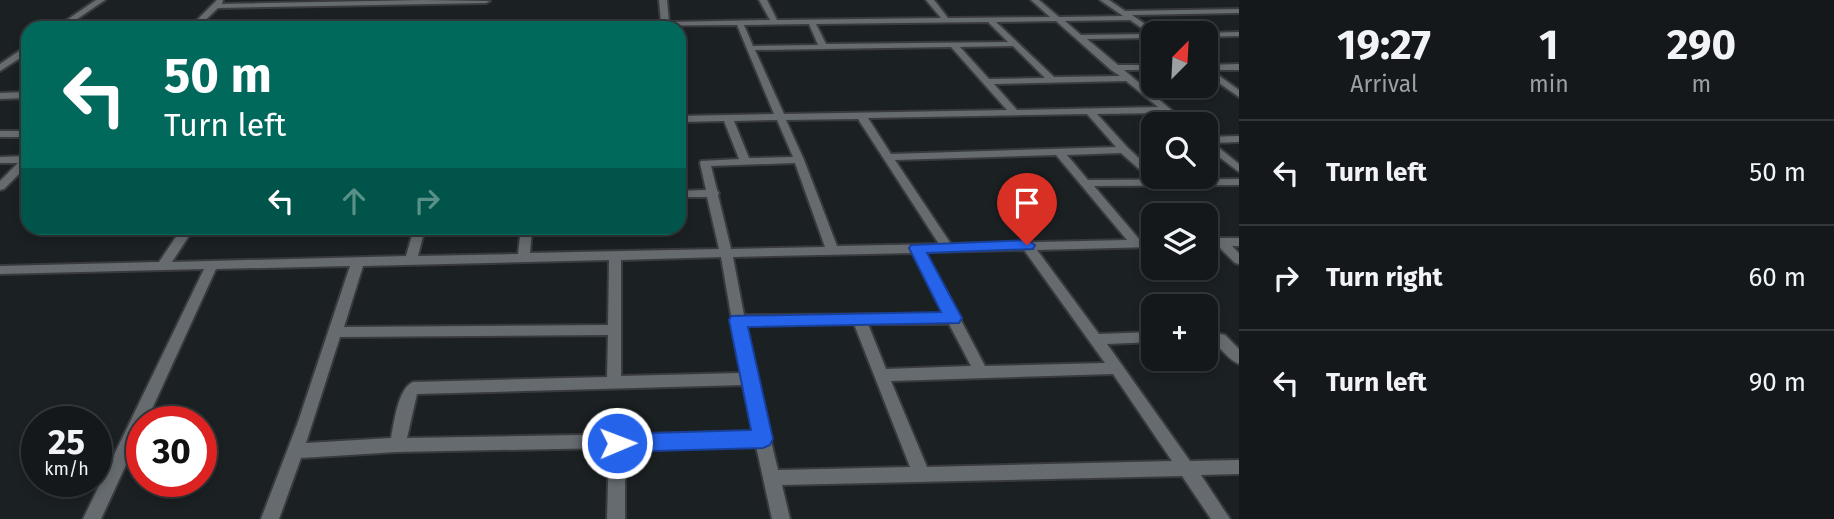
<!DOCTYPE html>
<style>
body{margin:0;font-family:"Fira Sans",sans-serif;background:#1d2123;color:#f1f3f6;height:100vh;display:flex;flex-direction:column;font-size:26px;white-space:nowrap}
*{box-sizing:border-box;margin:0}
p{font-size:23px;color:#9da0a2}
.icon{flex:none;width:38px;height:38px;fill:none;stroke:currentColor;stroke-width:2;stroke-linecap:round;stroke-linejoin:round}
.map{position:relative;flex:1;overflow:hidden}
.drawer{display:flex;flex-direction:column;background:#14181a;width:595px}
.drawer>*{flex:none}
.hud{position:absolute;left:21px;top:21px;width:665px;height:214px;border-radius:21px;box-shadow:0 4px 10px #0003,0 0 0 2px #333739;background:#00695c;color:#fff;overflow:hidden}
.needle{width:46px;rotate:24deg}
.buttons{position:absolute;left:1141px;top:21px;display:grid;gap:14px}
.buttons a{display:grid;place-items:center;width:77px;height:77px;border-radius:14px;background:#14181a;box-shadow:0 4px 10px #0003,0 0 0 2px #333739;font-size:35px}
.speed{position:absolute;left:21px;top:406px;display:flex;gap:14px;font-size:35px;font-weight:700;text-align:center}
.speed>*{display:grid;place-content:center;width:91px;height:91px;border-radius:50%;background:#14181a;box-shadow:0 4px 10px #0003,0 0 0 2px #333739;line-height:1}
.speed small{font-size:18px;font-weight:400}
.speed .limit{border:10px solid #d22;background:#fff;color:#111}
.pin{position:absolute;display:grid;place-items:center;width:60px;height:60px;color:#fff;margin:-72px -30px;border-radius:50% 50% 50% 0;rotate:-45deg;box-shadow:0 0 7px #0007}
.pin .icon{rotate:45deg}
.me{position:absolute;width:77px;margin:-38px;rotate:89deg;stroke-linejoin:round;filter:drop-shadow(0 0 5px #0008)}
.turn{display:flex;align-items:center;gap:24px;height:147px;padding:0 28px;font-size:32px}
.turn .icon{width:91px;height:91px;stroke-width:2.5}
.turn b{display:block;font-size:49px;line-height:60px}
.lanes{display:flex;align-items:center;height:66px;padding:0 28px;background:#0003;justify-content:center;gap:35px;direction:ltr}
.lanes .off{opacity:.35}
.eta{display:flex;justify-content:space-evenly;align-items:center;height:119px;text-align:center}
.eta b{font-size:42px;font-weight:700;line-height:49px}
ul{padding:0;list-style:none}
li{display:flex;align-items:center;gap:21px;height:105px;padding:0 28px;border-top:2px solid #333739}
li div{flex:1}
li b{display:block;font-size:26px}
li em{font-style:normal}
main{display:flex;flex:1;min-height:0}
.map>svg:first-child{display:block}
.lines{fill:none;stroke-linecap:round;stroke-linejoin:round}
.street-casing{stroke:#383a3e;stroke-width:4}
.street{fill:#656b6f;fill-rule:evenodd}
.route{fill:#2563eb;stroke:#184099;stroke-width:2}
</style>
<main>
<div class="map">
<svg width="1239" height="519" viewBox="0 0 1239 519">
<rect width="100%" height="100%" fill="#1b2023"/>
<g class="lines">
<defs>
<path id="street" d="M 96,0 L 105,0 L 64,28 L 55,28 Z
M 217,0 L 223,0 L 222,4 L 423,0 L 490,1 L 486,3 L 218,8 L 197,28 L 189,28 Z
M 659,0 L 667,0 L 669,22 L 770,20 L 759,0 L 767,0 L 777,20 L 941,18 L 926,0 L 934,0 L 948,18 L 1050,17 L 1031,0 L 1039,0 L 1059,17 L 1123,16 L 1100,0 L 1109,0 L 1125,11 L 1239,9 L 1239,13 L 1132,15 L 1158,33 L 1153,33 L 1153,38 L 1087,39 L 1118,65 L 1153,65 L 1153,70 L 1124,70 L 1188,124 L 1177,124 L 1164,113 L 1097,114 L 1128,148 L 1153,171 L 1153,177 L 1158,177 L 1157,178 L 1149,178 L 1121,153 L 1067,155 L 1088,180 L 1239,179 L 1239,185 L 1094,186 L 1139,239 L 1153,239 L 1153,247 L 1037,250 L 1099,334 L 1153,332 L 1153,342 L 1107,344 L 1190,461 L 1239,460 L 1239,474 L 1201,475 L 1230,519 L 1211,519 L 1182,476 L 782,485 L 790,519 L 772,519 L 756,446 L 625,448 L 625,519 L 607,519 L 609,448 L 397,452 L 301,458 L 279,519 L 261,519 L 298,422 L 350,266 L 216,269 L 146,422 L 142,422 L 142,430 L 101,519 L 83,519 L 204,269 L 0,274 L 0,266 L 159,262 L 182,228 L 194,228 L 172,262 L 406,256 L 414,228 L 425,228 L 418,256 L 518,254 L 521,228 L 532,228 L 530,253 L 719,249 L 707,197 L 679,197 L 679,191 L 706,190 L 700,163 L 701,161 L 739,159 L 724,121 L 679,122 L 679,116 L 774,114 L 737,25 L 348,28 L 352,26 L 661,22 ZM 1130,20 L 1150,34 L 1081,35 L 1065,21 ZM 1056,21 L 1111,70 L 1120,76 L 1054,77 L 996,22 ZM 988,22 L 1008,42 L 826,44 L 816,24 ZM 809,24 L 818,45 L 753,46 L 744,25 ZM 1013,46 L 1045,78 L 989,79 L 960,47 ZM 951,47 L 1007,110 L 784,114 L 755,50 ZM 1126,81 L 1158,107 L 1017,110 L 994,84 ZM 1087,114 L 1116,147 L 891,154 L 868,118 ZM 858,119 L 939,244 L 837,246 L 804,160 L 786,120 ZM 777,120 L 793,157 L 749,158 L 734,121 ZM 1056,155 L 1127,240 L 951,244 L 895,160 ZM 795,163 L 825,247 L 731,249 L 718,195 L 719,193 L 717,190 L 711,166 ZM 1024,250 L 1105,363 L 985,366 L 925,252 ZM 913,253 L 944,314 L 744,315 L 733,257 ZM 721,257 L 741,373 L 621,376 L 621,260 ZM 609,260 L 608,325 L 344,327 L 363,266 ZM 854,324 L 910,467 L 778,470 L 756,379 L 746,325 ZM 868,324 L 949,324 L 971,366 L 886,369 ZM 608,335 L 607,377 L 413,382 C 398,388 394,423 391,438 L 306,443 L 340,337 ZM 1113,374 L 1172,461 L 927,467 L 891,381 ZM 743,385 L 753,432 L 407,438 L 417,394 Z
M 1239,32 L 1239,36 L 1206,37 L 1206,33 L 1204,33 Z
M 25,47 L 28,47 L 28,53 L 0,71 L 0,64 Z
M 1239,64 L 1239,70 L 1211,70 L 1239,90 L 1239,97 L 1206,74 L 1206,65 Z
M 28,92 L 28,98 L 0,99 L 0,93 Z
M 0,131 L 28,131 L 28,137 L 0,137 Z
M 1239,136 L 1239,142 L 1213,143 L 1239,164 L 1239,172 L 1206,147 L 1206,137 Z
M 28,156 L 28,165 L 4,189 L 0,190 L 0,181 L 18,163 L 0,163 L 0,157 Z
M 1206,238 L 1239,238 L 1239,246 L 1232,246 L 1239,253 L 1239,264 L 1235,263 L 1218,246 L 1206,246 Z
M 1206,331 L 1225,335 L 1239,349 L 1239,364 C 1225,358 1222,345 1206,341 Z"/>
</defs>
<use href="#street" class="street-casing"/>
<use href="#street" class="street"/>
</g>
<path class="route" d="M 1027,240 L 1035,245 L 1033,249 L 927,253 L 962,318 L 959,323 L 748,327 L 773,439 L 770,445 L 763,448 L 617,452 L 609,449 L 606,443 L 609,436 L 617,434 L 751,430 L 729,320 L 731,316 L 941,312 L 909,248 L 911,245 Z"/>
</svg>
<div class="buttons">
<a><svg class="needle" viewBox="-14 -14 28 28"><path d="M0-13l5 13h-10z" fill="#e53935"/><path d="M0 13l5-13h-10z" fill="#9da0a2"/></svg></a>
<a><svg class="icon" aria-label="search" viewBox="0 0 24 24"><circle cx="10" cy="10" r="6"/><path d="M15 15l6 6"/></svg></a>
<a><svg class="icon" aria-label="layers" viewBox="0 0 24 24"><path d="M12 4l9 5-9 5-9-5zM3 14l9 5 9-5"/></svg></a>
<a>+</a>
</div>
<div class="speed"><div>25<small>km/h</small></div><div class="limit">30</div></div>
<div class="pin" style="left:1027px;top:245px;background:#d93025"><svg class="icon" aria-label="arrive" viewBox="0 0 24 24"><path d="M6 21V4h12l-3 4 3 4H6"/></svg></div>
<svg class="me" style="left:617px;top:443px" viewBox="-20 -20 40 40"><circle r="17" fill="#2563eb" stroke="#fff" stroke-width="3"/><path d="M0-11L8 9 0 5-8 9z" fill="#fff"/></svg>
<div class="hud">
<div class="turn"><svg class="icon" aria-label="left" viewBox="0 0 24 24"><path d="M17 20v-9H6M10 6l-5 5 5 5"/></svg><div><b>50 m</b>Turn left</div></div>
<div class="lanes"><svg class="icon" aria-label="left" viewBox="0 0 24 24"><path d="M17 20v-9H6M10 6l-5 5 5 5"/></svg><svg class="icon off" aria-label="ahead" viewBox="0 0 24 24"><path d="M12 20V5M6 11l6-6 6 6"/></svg><svg class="icon off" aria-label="right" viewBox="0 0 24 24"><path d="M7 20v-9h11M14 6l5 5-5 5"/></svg></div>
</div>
</div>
<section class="drawer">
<div class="eta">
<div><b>19:27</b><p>Arrival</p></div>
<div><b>1</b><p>min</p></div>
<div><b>290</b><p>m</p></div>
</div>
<ul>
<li><svg class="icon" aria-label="left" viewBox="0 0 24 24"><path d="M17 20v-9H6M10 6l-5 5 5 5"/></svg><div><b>Turn left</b></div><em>50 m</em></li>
<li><svg class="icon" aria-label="right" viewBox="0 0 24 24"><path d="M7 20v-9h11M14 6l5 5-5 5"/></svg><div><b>Turn right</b></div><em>60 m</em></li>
<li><svg class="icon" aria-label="left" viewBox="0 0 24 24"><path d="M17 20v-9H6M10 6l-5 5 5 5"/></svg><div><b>Turn left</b></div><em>90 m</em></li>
</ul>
</section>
</main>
